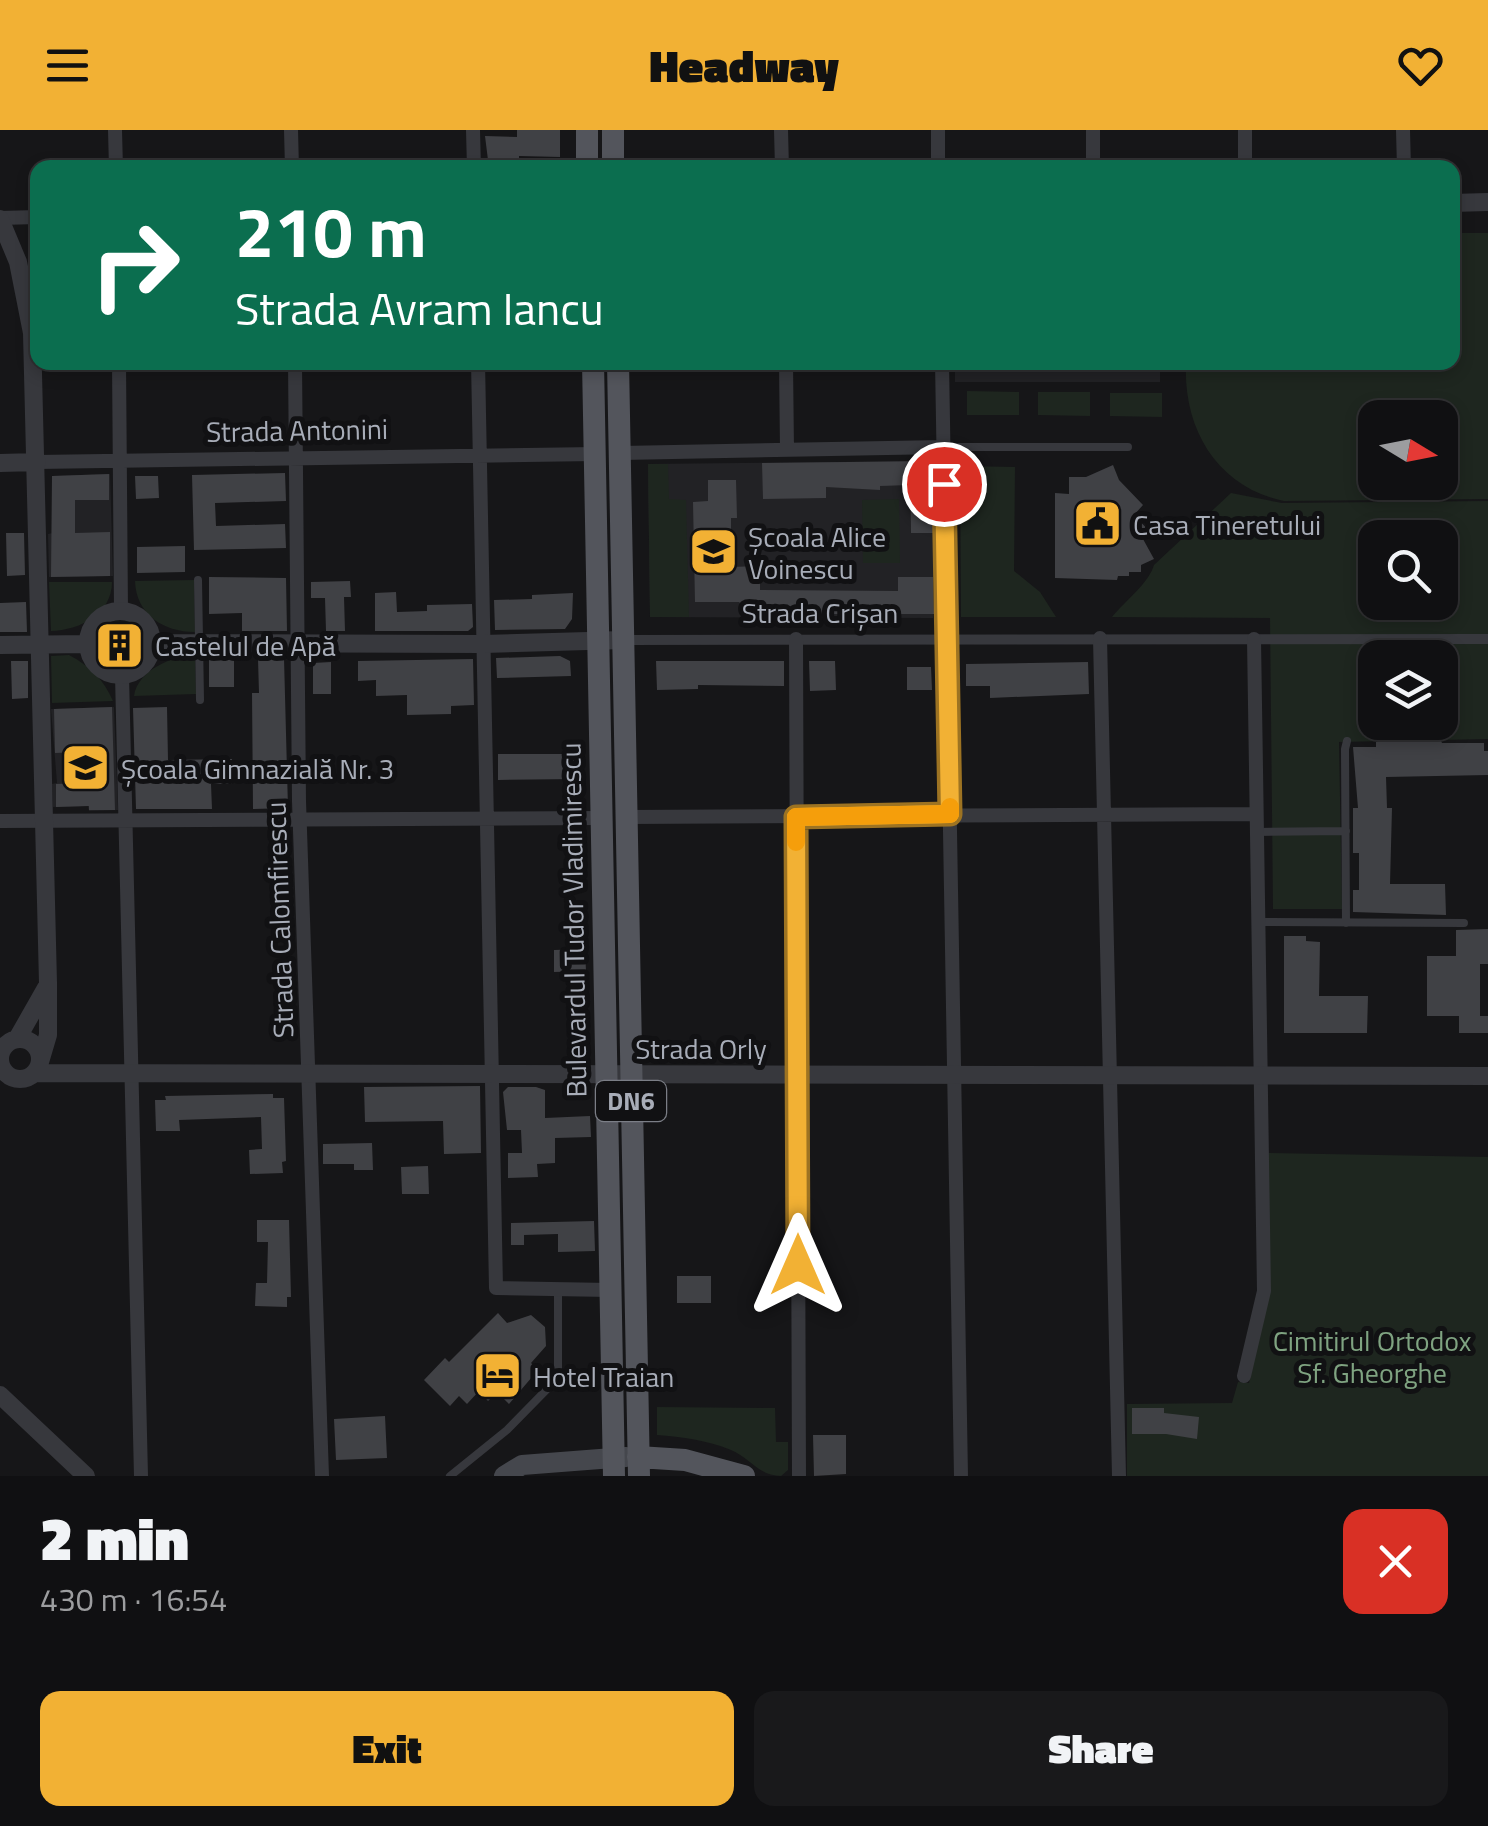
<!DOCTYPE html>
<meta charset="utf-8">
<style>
body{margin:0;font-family:"Titillium Web",sans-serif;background:#19191b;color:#f1f3f6;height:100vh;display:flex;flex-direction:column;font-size:38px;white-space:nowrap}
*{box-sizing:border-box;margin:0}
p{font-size:32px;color:#9c9d9f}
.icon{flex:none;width:55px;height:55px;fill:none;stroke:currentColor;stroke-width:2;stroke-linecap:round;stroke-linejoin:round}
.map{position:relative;height:1346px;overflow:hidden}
.side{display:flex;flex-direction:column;background:#101012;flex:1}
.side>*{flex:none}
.banner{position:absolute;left:30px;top:30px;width:1430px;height:210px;border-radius:20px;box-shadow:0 5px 15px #0003,0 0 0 2px #303032;background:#0b6e4f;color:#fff;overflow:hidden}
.needle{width:65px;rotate:100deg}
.fabs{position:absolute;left:1358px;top:270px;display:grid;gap:20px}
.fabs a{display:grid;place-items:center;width:100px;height:100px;border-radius:20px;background:#101012;box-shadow:0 5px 15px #0003,0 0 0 2px #303032;font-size:50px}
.pin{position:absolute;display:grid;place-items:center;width:85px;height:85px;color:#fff;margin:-42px;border:5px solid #fff;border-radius:50%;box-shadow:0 2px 10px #0007}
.me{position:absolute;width:110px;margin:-55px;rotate:0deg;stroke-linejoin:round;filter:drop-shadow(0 0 8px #0008)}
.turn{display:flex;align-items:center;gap:35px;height:210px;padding:0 40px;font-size:45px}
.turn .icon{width:130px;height:130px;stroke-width:2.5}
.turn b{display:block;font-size:70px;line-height:85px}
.round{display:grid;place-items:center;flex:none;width:105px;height:105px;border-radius:20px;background:#19191b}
.head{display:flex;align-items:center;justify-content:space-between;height:170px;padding:0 40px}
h1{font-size:60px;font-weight:800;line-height:75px}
.button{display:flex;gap:20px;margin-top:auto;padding:20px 40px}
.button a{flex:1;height:115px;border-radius:20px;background:#f2b134;color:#111;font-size:40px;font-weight:800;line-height:115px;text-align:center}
.button a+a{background:#19191b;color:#f1f3f6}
header{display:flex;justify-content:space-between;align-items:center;height:130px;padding:0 40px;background:#f2b134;color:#111;font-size:45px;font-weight:800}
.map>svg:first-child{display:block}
.built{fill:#222225}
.green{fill:#1e261f;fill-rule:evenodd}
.building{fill:#404145}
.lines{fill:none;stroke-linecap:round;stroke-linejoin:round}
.service{stroke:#37383d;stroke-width:8}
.pedestrian{stroke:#37383d;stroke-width:10}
.minor{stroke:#37383d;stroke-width:14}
.tertiary{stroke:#37383d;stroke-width:18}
.secondary{stroke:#45474d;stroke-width:20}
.primary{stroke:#53555c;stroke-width:22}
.route-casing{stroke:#9d7322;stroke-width:25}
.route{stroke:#f2b134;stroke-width:18}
.slow{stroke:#f59e0b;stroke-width:18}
.labels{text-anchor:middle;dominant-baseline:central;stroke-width:10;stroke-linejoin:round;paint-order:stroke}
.shield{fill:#111113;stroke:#7b7e86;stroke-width:2.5}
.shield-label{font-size:25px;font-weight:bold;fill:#a8adb8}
.street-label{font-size:28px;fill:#a8adb8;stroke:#111113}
.poi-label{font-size:28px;fill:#a8adb8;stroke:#111113;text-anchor:start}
.park-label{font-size:28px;fill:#7fa381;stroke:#111113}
</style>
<header><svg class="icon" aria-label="menu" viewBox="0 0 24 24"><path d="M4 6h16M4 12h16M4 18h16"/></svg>Headway<svg class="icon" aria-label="heart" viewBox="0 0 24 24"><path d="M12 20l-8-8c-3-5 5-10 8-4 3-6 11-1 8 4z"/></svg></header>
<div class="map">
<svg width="1488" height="1346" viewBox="0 0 1488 1346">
<rect width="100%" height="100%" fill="#161618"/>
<path class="built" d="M 955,233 L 1160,233 L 1160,252 L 955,252 Z
M 933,331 L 933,367 L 910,368 L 911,403 L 933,403 L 933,488 L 650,487 L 648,334 Z
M 110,344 L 113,446 L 49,447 L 48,404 L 53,403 L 52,346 Z
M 114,577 L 118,680 L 89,681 L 88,676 L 53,677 L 52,654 L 57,653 L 51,579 Z"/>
<path class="green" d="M 1453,103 L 1488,103 L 1488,369 L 1284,371 C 1217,357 1183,299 1186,233 L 1452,232 ZM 1375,288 L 1440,288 L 1440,352 L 1375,352 Z
M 967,261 L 1019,262 L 1019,285 L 967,285 Z
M 1038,262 L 1090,262 L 1090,286 L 1038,285 Z
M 1110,263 L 1162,263 L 1162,287 L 1110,286 Z
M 648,334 L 668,334 L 669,369 L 686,370 L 689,487 L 650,487 Z
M 960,336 L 1015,337 L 1014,441 L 1040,462 L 1056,487 L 961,487 Z
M 1231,363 L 1282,373 L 1488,371 L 1488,609 L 1339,612 L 1342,779 L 1273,779 L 1270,488 L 1112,487 C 1125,471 1149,453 1154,435 ZM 1375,408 L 1440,408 L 1440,472 L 1375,472 ZM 1375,528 L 1440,528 L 1440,592 L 1375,592 Z
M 899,369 L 900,433 L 863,433 L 862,370 Z
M 194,450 L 195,502 C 163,502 136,484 135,451 Z
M 49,452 L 112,452 C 112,484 80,500 51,501 Z
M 69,525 C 90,536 104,550 113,571 L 52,573 L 51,526 Z
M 195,525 L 196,564 L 134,566 C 138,540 172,526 195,525 Z
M 1268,1023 L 1488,1027 L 1488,1346 L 1127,1346 L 1127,1274 L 1232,1273 L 1238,1252 L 1249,1253 L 1269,1161 Z
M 657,1277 L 775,1278 L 776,1312 L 788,1312 L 788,1340 L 781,1346 C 759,1346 750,1328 731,1320 C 707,1310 682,1307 657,1305 Z"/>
<path class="building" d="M 517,0 L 560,0 L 560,27 L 519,26 L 519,38 L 489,38 L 485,6 L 517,7 Z
M 933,331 L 933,403 L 911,403 L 910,355 L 880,356 L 880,360 L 826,357 L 826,368 L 763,369 L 762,333 Z
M 1113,335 L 1119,350 L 1143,375 L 1134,385 L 1151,403 L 1143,409 L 1154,429 L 1141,435 L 1141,442 L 1129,442 L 1129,446 L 1118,446 L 1117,450 L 1055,448 L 1055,363 L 1069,364 L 1069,347 L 1086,347 Z
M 285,343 L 286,371 L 215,373 L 216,396 L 285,394 L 286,418 L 194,420 L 192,345 Z
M 109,344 L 109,370 L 75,370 L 75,403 L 110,402 L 110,446 L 51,447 L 52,346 Z
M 135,346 L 158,346 L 159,368 L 136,369 Z
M 708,350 L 736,350 L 737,388 L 731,388 L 731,437 L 760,436 L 760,460 L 898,461 L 898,447 L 933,447 L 934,484 L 751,484 L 739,472 L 695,472 L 693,372 L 708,371 Z
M 6,403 L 24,403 L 25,445 L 7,446 Z
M 185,416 L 185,442 L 137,443 L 137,417 Z
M 209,447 L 286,448 L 287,501 L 242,501 L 242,483 L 209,484 Z
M 350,451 L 351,467 L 344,467 L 345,501 L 326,501 L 325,468 L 311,468 L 311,452 Z
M 396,462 L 397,482 L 427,481 L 427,475 L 472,474 L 473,497 L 468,501 L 375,501 L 375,463 Z
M 573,463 L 572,489 L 565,499 L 495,500 L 494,470 L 532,469 L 532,465 Z
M 26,472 L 27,502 L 0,502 L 0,473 Z
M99 513a21 21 0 1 1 42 0a21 21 0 1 1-42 0Z
M 560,526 L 570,531 L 571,546 L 497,548 L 496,528 Z
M 284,528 L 288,678 L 253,679 L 252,563 L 259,563 L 258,529 Z
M 209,529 L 234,529 L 234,557 L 209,557 Z
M 473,529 L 474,575 L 451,576 L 451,584 L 407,585 L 407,565 L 376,566 L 376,550 L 358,551 L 358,531 Z
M 11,531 L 28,531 L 28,568 L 12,569 Z
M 656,531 L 784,531 L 784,556 L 698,555 L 698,559 L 657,560 Z
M 809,531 L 835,531 L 836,560 L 810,561 Z
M 331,532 L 331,564 L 313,564 L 313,533 Z
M 1088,532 L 1089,564 L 990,568 L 990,556 L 966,556 L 966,534 Z
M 907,537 L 931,537 L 932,560 L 907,560 Z
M 112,577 L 115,680 L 89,680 L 89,676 L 56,677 L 56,654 L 102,652 L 101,621 L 55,623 L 54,579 Z
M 167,577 L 168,630 L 232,629 L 232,654 L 211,654 L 212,679 L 136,679 L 133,578 Z
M 1441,611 L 1442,613 L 1484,613 L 1484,621 L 1488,621 L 1488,645 L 1386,647 L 1387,678 L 1392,678 L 1390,754 L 1445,754 L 1446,785 L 1353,782 L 1353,760 L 1359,760 L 1359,723 L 1353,723 L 1353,678 L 1358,678 L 1353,617 L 1376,617 L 1376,612 Z
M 498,624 L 578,624 L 577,649 L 498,650 Z
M 1488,799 L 1488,834 L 1480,834 L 1480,886 L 1488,886 L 1488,903 L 1459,903 L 1459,886 L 1427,886 L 1427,826 L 1456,826 L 1456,800 Z
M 1284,806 L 1306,806 L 1306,811 L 1320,812 L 1319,866 L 1368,866 L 1367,903 L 1284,903 Z
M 585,819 L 586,841 L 554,842 L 554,820 Z
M 480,956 L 481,1023 L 444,1024 L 443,991 L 365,992 L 364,957 Z
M 536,957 L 545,960 L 545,988 L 590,986 L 591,1007 L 555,1008 L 555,1033 L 537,1034 L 538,1047 L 508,1048 L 508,1023 L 522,1023 L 521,1000 L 507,1000 L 503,962 L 508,957 Z
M 273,964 L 273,968 L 284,968 L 286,1031 L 282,1032 L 283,1043 L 250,1044 L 249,1020 L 262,1019 L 261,987 L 179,990 L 180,1001 L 156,1001 L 155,970 L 166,970 L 165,966 Z
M 372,1013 L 373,1040 L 354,1040 L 354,1034 L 323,1034 L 323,1014 Z
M 428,1036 L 429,1064 L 402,1064 L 401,1037 Z
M 257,1090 L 289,1090 L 291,1167 L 287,1167 L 287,1177 L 255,1176 L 256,1153 L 267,1153 L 268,1112 L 257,1112 Z
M 594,1091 L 595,1121 L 558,1122 L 558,1104 L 524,1105 L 524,1115 L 511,1115 L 511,1093 Z
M 677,1146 L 711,1146 L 711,1173 L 677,1173 Z
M 498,1183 L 507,1193 L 531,1185 L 545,1197 L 546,1216 L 531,1233 L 538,1240 L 509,1274 L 497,1262 L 488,1271 L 479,1261 L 467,1274 L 459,1266 L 450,1276 L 424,1250 L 445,1228 L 449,1232 Z
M 1132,1278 L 1164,1278 L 1164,1283 L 1199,1287 L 1197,1309 L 1166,1304 L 1132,1304 Z
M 385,1286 L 387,1328 L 336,1330 L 334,1289 Z
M 813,1305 L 846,1305 L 846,1344 L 814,1346 Z"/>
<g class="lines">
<path class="service" d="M 943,317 L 1128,317
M 198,450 L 200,570
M 1256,702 L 1346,701
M 1257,792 L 1464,793
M 1346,793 L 1345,619 L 1347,611
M 450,1346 L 507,1300 L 558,1248 L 558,1159"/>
<path class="pedestrian" d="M 624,510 L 1488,509"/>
<path class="minor" d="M 115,0 L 116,38
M 291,0 L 292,38
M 473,0 L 474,38
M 781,0 L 782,38
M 938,0 L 938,38
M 1093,0 L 1093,38
M 1245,0 L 1245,38
M 1403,0 L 1404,38
M 0,88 L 38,87
M 119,232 L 121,481
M 295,232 L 299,671 L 322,1346
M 478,232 L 496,1158 L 610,1160
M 786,232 L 787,320
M 942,232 L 961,1346
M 621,323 L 943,317
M 37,332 L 596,324
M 1100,508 L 1119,1346
M 796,509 L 799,1346
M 122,545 L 141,1346
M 627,687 L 1256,684
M 0,691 L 602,688
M 1244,1246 L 1264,1161 L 1254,509"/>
<path class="tertiary" d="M 1452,73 L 1488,72
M 0,89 L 18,132 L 32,203 L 48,853 L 48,905 L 40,932
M 0,333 L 37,332
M88 513a32 32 0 1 1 64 0a32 32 0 1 1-64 0Z
M 152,513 L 483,514 L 623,510
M 0,515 L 88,514
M0 929a20 20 0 1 1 40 0a20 20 0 1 1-40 0Z
M 17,909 L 46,858
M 35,943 L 1488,946
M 0,1265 L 86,1346"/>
<path class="secondary" d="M 504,1346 L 522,1335 L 626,1327"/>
<path class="primary" d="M 587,0 L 587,38
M 613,0 L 613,38
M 593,232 L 614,1346
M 618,232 L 639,1346
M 638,1327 L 685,1330 L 744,1346"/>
</g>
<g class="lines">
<defs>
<path id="route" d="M 798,1135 L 796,687 L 950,684 L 944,354"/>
</defs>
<use href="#route" class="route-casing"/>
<use href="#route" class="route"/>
<path class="slow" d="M 796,712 L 796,687 L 950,684 L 950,677"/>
</g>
<defs>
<symbol id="civic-square" viewBox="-11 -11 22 22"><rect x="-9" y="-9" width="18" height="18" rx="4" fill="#f2b134" stroke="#111113"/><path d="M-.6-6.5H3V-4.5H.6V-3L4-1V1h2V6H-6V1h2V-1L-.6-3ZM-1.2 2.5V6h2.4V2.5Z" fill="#111"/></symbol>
<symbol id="school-square" viewBox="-11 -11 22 22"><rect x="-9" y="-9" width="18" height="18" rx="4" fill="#f2b134" stroke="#111113"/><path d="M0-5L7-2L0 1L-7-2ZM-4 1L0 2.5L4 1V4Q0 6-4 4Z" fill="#111"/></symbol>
<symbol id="building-square" viewBox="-11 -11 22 22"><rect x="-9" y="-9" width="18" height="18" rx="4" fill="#f2b134" stroke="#111113"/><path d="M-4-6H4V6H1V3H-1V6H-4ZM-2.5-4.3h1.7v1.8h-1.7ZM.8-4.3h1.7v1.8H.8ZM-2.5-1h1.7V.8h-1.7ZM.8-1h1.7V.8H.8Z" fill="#111"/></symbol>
<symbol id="hotel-square" viewBox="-11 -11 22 22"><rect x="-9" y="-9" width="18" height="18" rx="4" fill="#f2b134" stroke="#111113"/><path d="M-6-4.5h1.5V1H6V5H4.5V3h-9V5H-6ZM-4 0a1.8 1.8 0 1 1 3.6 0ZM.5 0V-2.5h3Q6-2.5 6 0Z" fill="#111"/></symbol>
</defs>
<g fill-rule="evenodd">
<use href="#civic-square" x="1070" y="366" width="55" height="55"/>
<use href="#school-square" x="686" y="394" width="55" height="55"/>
<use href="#building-square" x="92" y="488" width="55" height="55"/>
<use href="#school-square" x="58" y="610" width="55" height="55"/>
<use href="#hotel-square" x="470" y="1218" width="55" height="55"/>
</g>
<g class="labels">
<rect class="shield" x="596" y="951" width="70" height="40" rx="8"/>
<g class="shield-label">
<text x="631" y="971">DN6</text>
</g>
<g class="street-label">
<text transform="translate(297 300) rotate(-1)">Strada Antonini</text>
<text x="820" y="482">Strada Crișan</text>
<text transform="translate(279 790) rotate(-92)">Strada Calomfirescu</text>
<text transform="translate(573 790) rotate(-91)">Bulevardul Tudor Vladimirescu</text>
<text x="701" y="918">Strada Orly</text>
</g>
<g class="poi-label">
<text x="1133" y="394">Casa Tineretului</text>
<text x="748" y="406">Școala Alice<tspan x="748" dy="32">Voinescu</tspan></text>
<text x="155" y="515">Castelul de Apă</text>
<text x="121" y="638">Școala Gimnazială Nr. 3</text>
<text x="533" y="1246">Hotel Traian</text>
</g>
<g class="park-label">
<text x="1372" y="1210">Cimitirul Ortodox<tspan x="1372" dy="32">Sf. Gheorghe</tspan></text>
</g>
</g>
</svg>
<div class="fabs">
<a><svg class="needle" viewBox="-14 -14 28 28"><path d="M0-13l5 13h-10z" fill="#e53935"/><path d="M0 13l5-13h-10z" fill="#9c9d9f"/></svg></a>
<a><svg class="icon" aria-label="search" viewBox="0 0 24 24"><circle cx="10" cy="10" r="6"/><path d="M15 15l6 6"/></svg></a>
<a><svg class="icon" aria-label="layers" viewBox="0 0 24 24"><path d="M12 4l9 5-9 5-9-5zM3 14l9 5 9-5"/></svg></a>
</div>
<div class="pin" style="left:944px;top:354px;background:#d93025"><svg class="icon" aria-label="arrive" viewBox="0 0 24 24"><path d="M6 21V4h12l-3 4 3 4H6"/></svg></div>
<svg class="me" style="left:798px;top:1135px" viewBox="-20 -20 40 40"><path d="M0-17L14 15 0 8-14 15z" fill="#f2b134" stroke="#fff" stroke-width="4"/></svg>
<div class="banner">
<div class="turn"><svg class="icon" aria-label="right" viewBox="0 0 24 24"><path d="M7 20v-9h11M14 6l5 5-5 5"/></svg><div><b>210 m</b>Strada Avram Iancu</div></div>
</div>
</div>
<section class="side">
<div class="head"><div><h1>2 min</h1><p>430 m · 16:54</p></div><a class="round" style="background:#d93025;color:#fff"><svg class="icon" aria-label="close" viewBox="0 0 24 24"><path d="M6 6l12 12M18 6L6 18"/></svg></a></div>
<div class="button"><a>Exit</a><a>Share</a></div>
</section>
